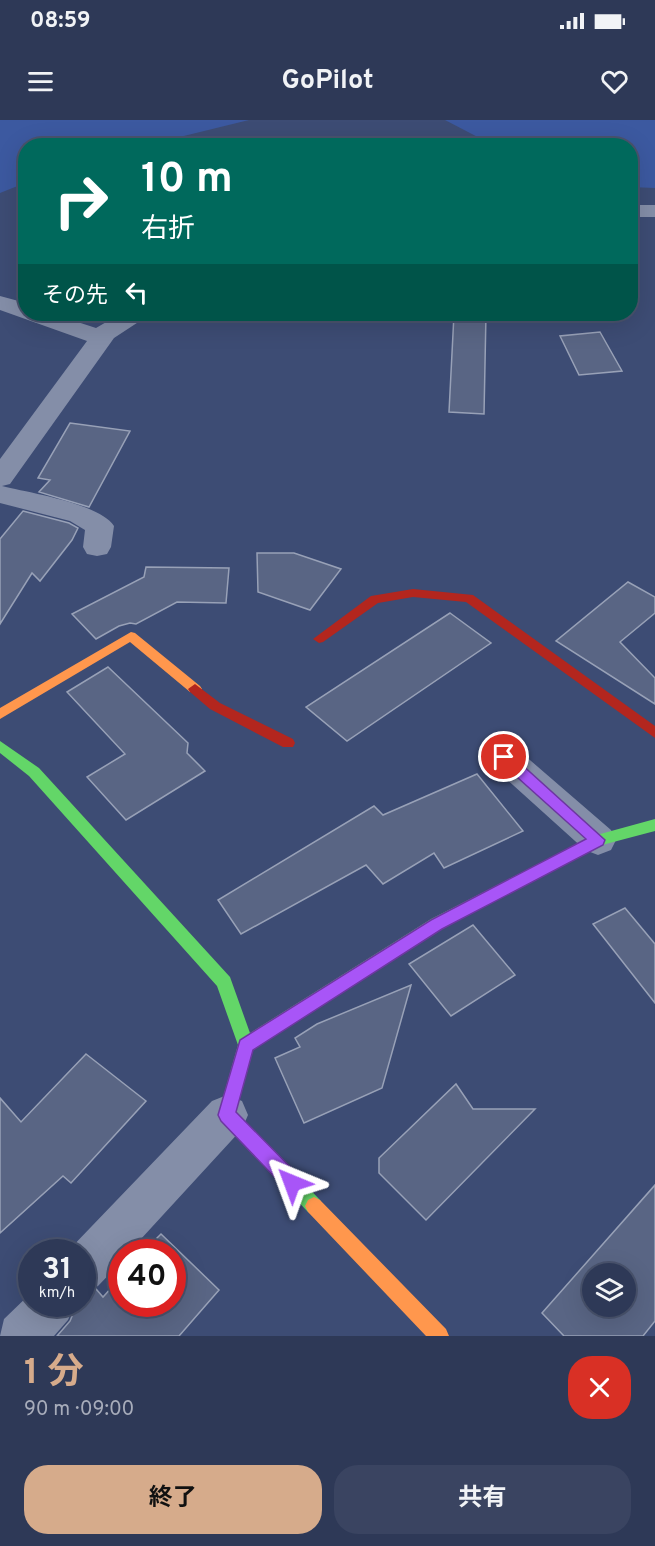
<!DOCTYPE html>
<html lang="ja">
<meta charset="utf-8">
<style>
body{margin:0;font-family:Overpass,"Noto Sans JP",sans-serif;background:#3a4461;color:#f1f3f6;height:100vh;display:flex;flex-direction:column;font-size:22px;white-space:nowrap}
*{box-sizing:border-box;margin:0}
p{font-size:20px;color:#a7acba}
.icon{flex:none;width:33px;height:33px;fill:none;stroke:currentColor;stroke-width:2;stroke-linecap:round;stroke-linejoin:round}
.map{position:relative;height:1216px;overflow:hidden}
.side{display:flex;flex-direction:column;background:#2e3957;flex:1}
.side>*{flex:none}
.top-card{position:absolute;left:18px;top:18px;width:620px;height:183px;border-radius:24px;box-shadow:0 6px 24px #0002,0 0 0 2px #49536d;background:#00695c;color:#fff;overflow:hidden}
.controls{position:absolute;left:582px;top:1143px;display:grid;gap:12px}
.controls a{display:grid;place-items:center;width:54px;height:54px;border-radius:50%;background:#2e3957;box-shadow:0 6px 24px #0002,0 0 0 2px #49536d;font-size:30px}
.speed{position:absolute;left:18px;top:1119px;display:flex;gap:12px;font-size:30px;font-weight:700;text-align:center}
.speed>*{display:grid;place-content:center;width:78px;height:78px;border-radius:50%;background:#2e3957;box-shadow:0 6px 24px #0002,0 0 0 2px #49536d;line-height:1}
.speed small{font-size:15px;font-weight:400}
.speed .limit{border:9px solid #d22;background:#fff;color:#111}
.pin{position:absolute;display:grid;place-items:center;width:51px;height:51px;color:#fff;margin:-26px;border:3px solid #fff;border-radius:50%;box-shadow:0 2px 6px #0007}
.me{position:absolute;width:66px;margin:-33px;rotate:316deg;stroke-linejoin:round;filter:drop-shadow(0 0 4px #0008)}
.turn{display:flex;align-items:center;gap:21px;height:126px;padding:0 24px;font-size:27px}
.turn .icon{width:78px;height:78px;stroke-width:2.5}
.turn b{display:block;font-size:42px;line-height:51px}
.then{display:flex;align-items:center;height:57px;padding:0 24px;background:#0003;gap:12px;font-size:22px}
.round{display:grid;place-items:center;flex:none;width:63px;height:63px;border-radius:24px;background:#3a4461}
.summary{display:flex;align-items:center;justify-content:space-between;height:102px;padding:0 24px}
h1{font-size:36px;font-weight:700;line-height:45px;color:#d6ab8b}
.cta{display:flex;gap:12px;margin-top:auto;padding:12px 24px}
.cta a{flex:1;height:69px;border-radius:24px;background:#d6ab8b;color:#111;font-size:24px;font-weight:700;line-height:69px;text-align:center}
.cta a+a{background:#3a4461;color:#f1f3f6}
.status{display:flex;justify-content:space-between;align-items:center;height:42px;padding:0 30px;background:#2e3957;direction:ltr}
.status svg{height:16px;fill:currentColor}
header{display:flex;justify-content:space-between;align-items:center;height:78px;padding:0 24px;background:#2e3957;font-size:27px;font-weight:700}
.map>svg:first-child{display:block}
.green{fill:#3c59a0}
.building{fill:#596584;stroke:#98a1b7;stroke-width:1.5;fill-rule:evenodd}
.lines{fill:none;stroke-linecap:round;stroke-linejoin:round}
.street{fill:#848ea8;fill-rule:evenodd}
.fast{fill:#63d668;fill-rule:evenodd}
.slow{fill:#ff974d;fill-rule:evenodd}
.jam{fill:#b3261e;fill-rule:evenodd}
.route{fill:#a855f7;stroke:#6d37a1;stroke-width:1.5}
</style>
<div class="status"><b>08:59</b><svg viewBox="0 0 49 12"><path d="M0 12V9h3v3zM5 12V6h3v6zM10 12V3h3v9zM15 12V0h3v12zM26 1h20v11H26zM47 4h2v5h-2z"/></svg></div>
<header><svg class="icon" aria-label="menu" viewBox="0 0 24 24"><path d="M4 6h16M4 12h16M4 18h16"/></svg>GoPilot<svg class="icon" aria-label="heart" viewBox="0 0 24 24"><path d="M12 20l-8-8c-3-5 5-10 8-4 3-6 11-1 8 4z"/></svg></header>
<div class="map">
<svg width="655" height="1216" viewBox="0 0 655 1216">
<rect width="100%" height="100%" fill="#3d4c74"/>
<path class="green" d="M 0,0 L 249,0 L 147,25 L 26,26 L 25,63 L 0,73 Z
M 445,0 L 655,0 L 655,68 L 630,67 L 630,26 L 493,25 Z"/>
<path class="building" d="M 454,194 L 486,194 L 484,294 L 449,292 Z
M 600,212 L 622,251 L 579,255 L 560,216 Z
M 70,303 L 130,311 L 89,387 L 39,372 L 50,360 L 38,358 Z
M 23,391 L 69,403 L 78,408 L 72,420 L 40,461 L 32,453 L 0,504 L 0,419 Z
M 257,433 L 294,433 L 341,449 L 310,490 L 258,472 Z
M 146,447 L 229,448 L 226,483 L 177,482 L 136,504 L 130,503 L 119,506 L 96,519 L 72,494 L 144,457 Z
M 628,462 L 655,477 L 655,493 L 620,522 L 655,558 L 655,584 L 556,521 Z
M 450,493 L 491,523 L 347,621 L 306,587 Z
M 108,547 L 188,623 L 187,633 L 205,651 L 126,700 L 87,657 L 125,634 L 67,572 Z
M 477,654 L 523,711 L 444,748 L 434,733 L 383,764 L 366,745 L 241,814 L 218,780 L 374,686 L 383,695 Z
M 625,788 L 655,824 L 655,883 L 593,804 Z
M 473,805 L 515,855 L 451,896 L 409,844 Z
M 411,865 L 382,968 L 304,1003 L 275,938 L 300,927 L 295,918 L 317,904 Z
M 86,934 L 146,981 L 71,1063 L 63,1056 L 0,1113 L 0,978 L 21,1002 Z
M 456,964 L 473,989 L 535,989 L 426,1100 L 379,1053 L 379,1038 Z
M 655,1065 L 655,1201 L 643,1216 L 564,1216 L 542,1193 ZM 592,1154 L 626,1154 L 626,1186 L 592,1186 Z
M 161,1114 L 219,1170 L 179,1216 L 57,1216 L 70,1201 L 77,1184 L 82,1184 L 82,1175 L 96,1169 L 103,1177 L 122,1156 L 122,1184 L 172,1184 L 172,1132 L 143,1132 Z"/>
<g class="lines">
<path class="street" d="M 630,85 L 655,85 L 655,97 L 630,97 Z
M 0,176 L 26,183 L 26,194 L 53,194 L 96,208 L 120,194 L 147,194 L 143,199 L 114,218 L 10,364 L 2,366 C 29,373 99,383 114,406 L 111,427 L 107,434 L 97,436 L 87,434 L 83,427 L 85,410 L 70,401 L 0,383 L 0,339 L 87,221 L 0,190 Z
M 504,624 L 516,628 L 611,710 L 616,720 L 611,730 L 598,735 L 585,730 L 492,646 L 487,637 L 492,628 Z
M 227,975 L 242,981 L 248,995 L 242,1009 L 129,1132 L 122,1132 L 122,1141 L 98,1166 L 82,1173 L 82,1132 L 67,1132 L 212,981 Z
M 32,1172 L 32,1184 L 75,1184 L 68,1200 L 54,1216 L 0,1216 L 4,1199 Z"/>
<path class="fast" d="M 0,621 L 39,648 L 230,857 L 250,913 L 431,799 L 593,716 L 655,699 L 655,711 L 602,725 L 441,809 L 253,930 L 236,992 L 320,1080 L 323,1086 L 320,1092 L 314,1095 L 308,1092 L 221,1001 L 218,995 L 238,925 L 217,866 L 29,656 L 0,633 Z"/>
<path class="slow" d="M 131,512 L 135,513 L 200,566 L 202,569 L 200,572 L 190,572 L 130,522 L 0,599 L 0,588 Z
M 314,1077 L 320,1080 L 446,1209 L 449,1216 L 426,1216 L 308,1092 L 305,1086 L 308,1080 Z"/>
<path class="jam" d="M 413,469 L 473,475 L 655,606 L 655,618 L 466,482 L 413,477 L 378,483 L 323,522 L 319,523 L 313,519 L 371,476 Z
M 195,564 L 220,583 L 293,619 L 295,623 L 293,627 L 283,627 L 210,589 L 190,572 L 188,569 Z"/>
</g>
<path class="route" d="M 504,632 L 509,633 L 605,720 L 603,725 L 442,809 L 253,930 L 236,992 L 299,1056 L 301,1063 L 299,1069 L 292,1072 L 286,1069 L 221,1001 L 218,995 L 240,920 L 431,800 L 586,719 L 499,641 L 497,637 Z"/>
</svg>
<div class="controls">
<a><svg class="icon" aria-label="layers" viewBox="0 0 24 24"><path d="M12 4l9 5-9 5-9-5zM3 14l9 5 9-5"/></svg></a>
</div>
<div class="speed"><div>31<small>km/h</small></div><div class="limit">40</div></div>
<div class="pin" style="left:504px;top:637px;background:#d93025"><svg class="icon" aria-label="arrive" viewBox="0 0 24 24"><path d="M6 21V4h12l-3 4 3 4H6"/></svg></div>
<svg class="me" style="left:292px;top:1063px" viewBox="-20 -20 40 40"><path d="M0-17L14 15 0 8-14 15z" fill="#a855f7" stroke="#fff" stroke-width="4"/></svg>
<div class="top-card">
<div class="turn"><svg class="icon" aria-label="right" viewBox="0 0 24 24"><path d="M7 20v-9h11M14 6l5 5-5 5"/></svg><div><b>10 m</b>右折</div></div>
<div class="then">その先<svg class="icon" aria-label="left" viewBox="0 0 24 24"><path d="M17 20v-9H6M10 6l-5 5 5 5"/></svg></div>
</div>
</div>
<section class="side">
<div class="summary"><div><h1>1 分</h1><p>90 m · 09:00</p></div><a class="round" style="background:#d93025;color:#fff"><svg class="icon" aria-label="close" viewBox="0 0 24 24"><path d="M6 6l12 12M18 6L6 18"/></svg></a></div>
<div class="cta"><a>終了</a><a>共有</a></div>
</section>
